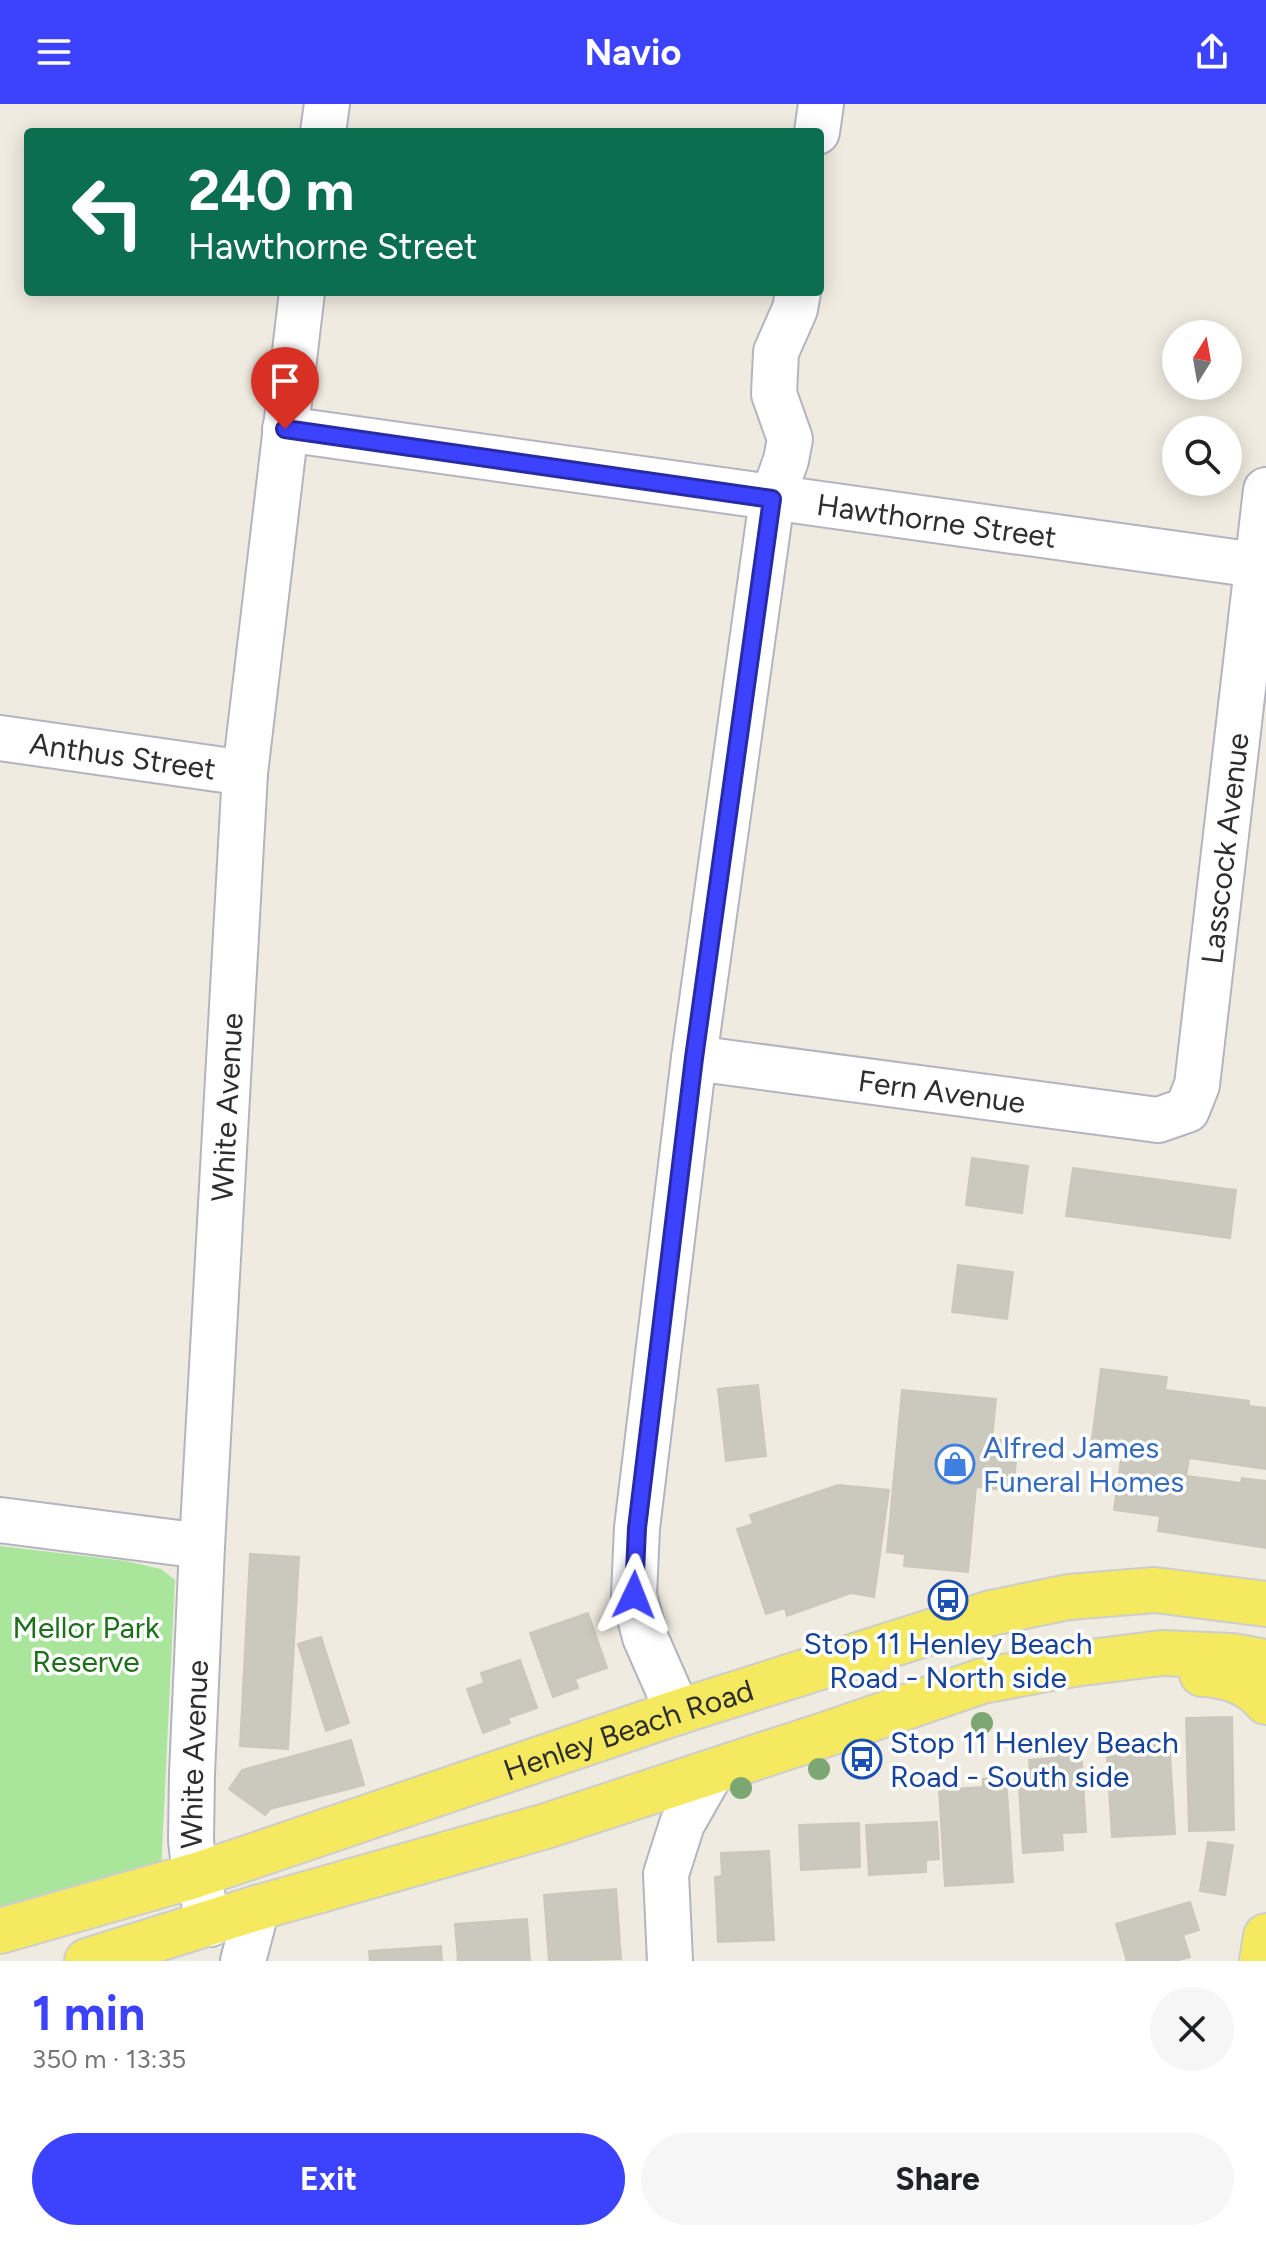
<!DOCTYPE html>
<meta charset="utf-8">
<style>
body{margin:0;font-family:Figtree,sans-serif;background:#f6f6f6;color:#202124;height:100vh;display:flex;flex-direction:column;font-size:30px;white-space:nowrap}
*{box-sizing:border-box;margin:0}
p{font-size:26px;color:#757577}
.icon{flex:none;width:44px;height:44px;fill:none;stroke:currentColor;stroke-width:2;stroke-linecap:round;stroke-linejoin:round}
.map{position:relative;height:1857px;overflow:hidden}
.details{display:flex;flex-direction:column;background:#fff;flex:1}
.details>*{flex:none}
.guide{position:absolute;left:24px;top:24px;width:800px;height:168px;border-radius:8px;box-shadow:0 4px 20px #0003;background:#0b6e4f;color:#fff;overflow:hidden}
.needle{width:52px;rotate:11deg}
.buttons{position:absolute;left:1162px;top:216px;display:grid;gap:16px}
.buttons a{display:grid;place-items:center;width:80px;height:80px;border-radius:50%;background:#fff;box-shadow:0 4px 20px #0003;font-size:40px}
.pin{position:absolute;display:grid;place-items:center;width:68px;height:68px;color:#fff;margin:-82px -34px;border-radius:50% 50% 50% 0;rotate:-45deg;box-shadow:0 0 8px #0007}
.pin .icon{rotate:45deg}
.me{position:absolute;width:88px;margin:-44px;rotate:2deg;stroke-linejoin:round;filter:drop-shadow(0 0 6px #0008)}
.turn{display:flex;align-items:center;gap:28px;height:168px;padding:0 32px;font-size:36px}
.turn .icon{width:104px;height:104px;stroke-width:2.5}
.turn b{display:block;font-size:56px;line-height:68px}
.round{display:grid;place-items:center;flex:none;width:84px;height:84px;border-radius:42px;background:#f6f6f6}
.overview{display:flex;align-items:center;justify-content:space-between;height:136px;padding:0 32px}
h1{font-size:48px;font-weight:700;line-height:60px;color:#3d42ff}
.primary-button{display:flex;gap:16px;margin-top:auto;padding:16px 32px}
.primary-button a{flex:1;height:92px;border-radius:48px;background:#3d42ff;color:#fff;font-size:32px;font-weight:700;line-height:92px;text-align:center}
.primary-button a+a{background:#f6f6f6;color:#202124}
header{display:flex;justify-content:space-between;align-items:center;height:104px;padding:0 32px;background:#3d42ff;color:#fff;font-size:36px;font-weight:700}
.map>svg:first-child{display:block}
.green{fill:#a9e69c}
.building{fill:#cbc9be;stroke:#cbc8b9;stroke-width:2}
.lines{fill:none;stroke-linecap:round;stroke-linejoin:round}
.minor-casing{stroke:#b4b4c1;stroke-width:48}
.major-casing{stroke:#cdcdcd;stroke-width:48}
.minor{stroke:#fff;stroke-width:44}
.major{stroke:#f5ea5f;stroke-width:44}
.tree{fill:#7ca773}
.route-casing{stroke:#282ba6;stroke-width:20}
.route{stroke:#3d42ff;stroke-width:14}
.labels{text-anchor:middle;dominant-baseline:central;stroke-width:7;stroke-linejoin:round;paint-order:stroke}
.street-label{font-size:30px;fill:#2e2e2e;stroke:#fff}
.shop-label{font-size:30px;fill:#366cbe;stroke:#fff;text-anchor:start}
.park-label{font-size:30px;fill:#1d6f19;stroke:#fff}
.transit-label{font-size:30px;fill:#164399;stroke:#fff}
</style>
<header><svg class="icon" aria-label="menu" viewBox="0 0 24 24"><path d="M4 6h16M4 12h16M4 18h16"/></svg>Navio<svg class="icon" aria-label="share" viewBox="0 0 24 24"><path d="M12 15V3M7 8l5-5 5 5M5 13v7h14v-7"/></svg></header>
<div class="map">
<svg width="1266" height="1857" viewBox="0 0 1266 1857">
<rect width="100%" height="100%" fill="#efebe0"/>
<path class="green" d="M 0,1442 L 126,1457 L 161,1465 L 175,1476 L 161,1768 L 0,1818 Z"/>
<path class="building" d="M 972,1054 L 1028,1062 L 1022,1109 L 966,1101 Z
M 1073,1064 L 1236,1086 L 1230,1134 L 1066,1112 Z
M 958,1161 L 1013,1168 L 1007,1215 L 952,1208 Z
M 1101,1265 L 1167,1273 L 1165,1286 L 1249,1297 L 1249,1302 L 1266,1304 L 1266,1365 L 1189,1354 L 1186,1372 L 1241,1379 L 1242,1374 L 1266,1377 L 1266,1444 L 1158,1427 L 1160,1412 L 1114,1406 L 1121,1355 L 1090,1351 Z
M 758,1281 L 766,1352 L 726,1357 L 718,1285 Z
M 902,1286 L 996,1295 L 992,1335 L 1018,1338 L 1013,1387 L 976,1383 L 968,1468 L 904,1462 L 905,1450 L 887,1448 Z
M 838,1381 L 889,1386 L 874,1493 L 851,1489 L 787,1512 L 785,1504 L 766,1510 L 737,1425 L 753,1420 L 750,1411 Z
M 250,1450 L 299,1453 L 288,1645 L 240,1642 Z
M 588,1509 L 607,1564 L 575,1575 L 578,1584 L 553,1593 L 530,1529 Z
M 321,1533 L 349,1619 L 326,1627 L 298,1540 Z
M 520,1556 L 537,1604 L 508,1614 L 510,1619 L 483,1629 L 467,1585 L 484,1579 L 481,1569 Z
M 1232,1613 L 1234,1726 L 1189,1727 L 1186,1614 Z
M 351,1636 L 364,1681 L 270,1705 L 265,1711 L 229,1685 L 242,1666 Z
M 1158,1637 L 1158,1650 L 1170,1649 L 1175,1730 L 1112,1733 L 1107,1653 L 1116,1652 L 1115,1639 Z
M 1081,1645 L 1086,1728 L 1062,1729 L 1063,1746 L 1023,1749 L 1019,1683 L 1031,1682 L 1029,1656 L 1052,1654 L 1052,1647 Z
M 1006,1673 L 1013,1778 L 945,1782 L 939,1686 L 983,1683 L 983,1675 Z
M 937,1718 L 939,1755 L 926,1756 L 926,1768 L 869,1771 L 866,1721 Z
M 859,1719 L 860,1763 L 801,1766 L 799,1721 Z
M 1208,1738 L 1233,1741 L 1225,1791 L 1200,1787 Z
M 769,1747 L 774,1836 L 718,1838 L 715,1773 L 722,1772 L 721,1749 Z
M 616,1785 L 621,1855 L 549,1857 L 544,1791 Z
M 1190,1798 L 1199,1826 L 1183,1831 L 1190,1853 L 1175,1857 L 1127,1857 L 1116,1820 Z
M 527,1815 L 530,1857 L 458,1857 L 455,1820 Z
M 441,1842 L 442,1857 L 370,1857 L 369,1847 Z"/>
<g class="lines">
<defs>
<g id="minor">
<path d="M 323,28 L 327,0"/>
<path d="M 817,28 L 821,0"/>
<path id="s1" d="M 285,325 L 1256,461"/>
<path id="s2" d="M 0,634 L 245,669"/>
<path id="s3" d="M 694,954 L 1158,1016 L 1187,1006 L 1197,981 L 1266,386"/>
<path d="M 0,1416 L 202,1442"/>
<path d="M 678,1608 L 645,1533 L 634,1491 L 637,1424 L 694,954 L 772,395 L 786,356 L 790,335 L 774,290 L 776,248 L 795,205 L 798,188"/>
<path id="s4" d="M 210,1820 L 194,1761 L 191,1737 L 192,1670 L 202,1442 L 245,669 L 302,188"/>
<path d="M 243,1857 L 257,1804"/>
<path d="M 670,1857 L 666,1770 L 682,1720 L 711,1669"/>
</g>
<g id="major">
<path d="M 1202,1570 C 1227,1571 1250,1578 1266,1598"/>
<path id="s5" d="M 0,1827 L 197,1771 L 678,1608 L 991,1509 L 1069,1493 L 1155,1486 L 1266,1500"/>
<path d="M 87,1857 L 257,1804 L 546,1722 L 827,1630 L 982,1577 L 1074,1560 L 1162,1549 L 1232,1552 L 1266,1558"/>
<path d="M 1262,1857 L 1266,1832"/>
</g>
</defs>
<use href="#minor" class="minor-casing"/>
<use href="#major" class="major-casing"/>
<use href="#minor" class="minor"/>
<use href="#major" class="major"/>
</g>
<g class="tree">
<circle cx="982" cy="1619" r="11"/>
<circle cx="819" cy="1665" r="11"/>
<circle cx="741" cy="1684" r="11"/>
</g>
<g class="lines">
<defs>
<path id="route" d="M 285,325 L 772,395 L 694,954 L 637,1424 L 634,1491"/>
</defs>
<use href="#route" class="route-casing"/>
<use href="#route" class="route"/>
</g>
<defs>
<symbol id="shop-ring" viewBox="-11 -11 22 22"><circle r="9.5" fill="#fff" stroke="#3f7fe0" stroke-width="1.5"/><path d="M-5-2.5h2.3a2.7 3.5 0 0 1 5.4 0H5L5.5 6h-11ZM-1.5-2.5h3a1.5 2.3 0 0 0-3 0Z" fill="#3f7fe0"/></symbol>
<symbol id="bus-ring" viewBox="-11 -11 22 22"><circle r="9.5" fill="#fff" stroke="#1a4fb4" stroke-width="1.5"/><path d="M-5-6H5V4H4V6H2V4H-2V6H-4V4H-5ZM-3.5-4V0h7V-4ZM-3.5 1.2v1.5H-2V1.2ZM2 1.2v1.5H3.5V1.2Z" fill="#1a4fb4"/></symbol>
</defs>
<g fill-rule="evenodd">
<use href="#shop-ring" x="933" y="1338" width="44" height="44"/>
<use href="#bus-ring" x="926" y="1474" width="44" height="44"/>
<use href="#bus-ring" x="840" y="1633" width="44" height="44"/>
</g>
<g class="labels">
<g class="street-label">
<text stroke="none"><textPath href="#s1" startOffset="658">Hawthorne Street</textPath></text>
<text stroke="none"><textPath href="#s2" startOffset="124">Anthus Street</textPath></text>
<text stroke="none"><textPath href="#s3" startOffset="764">Lasscock Avenue</textPath></text>
<text stroke="none"><textPath href="#s3" startOffset="250">Fern Avenue</textPath></text>
<text stroke="none"><textPath href="#s4" startOffset="820">White Avenue</textPath></text>
<text stroke="none"><textPath href="#s5" startOffset="660">Henley Beach Road</textPath></text>
<text stroke="none"><textPath href="#s4" startOffset="172">White Avenue</textPath></text>
</g>
<g class="shop-label">
<text x="983" y="1343">Alfred James<tspan x="983" dy="34">Funeral Homes</tspan></text>
</g>
<g class="park-label">
<text x="86" y="1523">Mellor Park<tspan x="86" dy="34">Reserve</tspan></text>
</g>
<g class="transit-label">
<text x="948" y="1539">Stop 11 Henley Beach<tspan x="948" dy="34">Road - North side</tspan></text>
<text x="890" y="1638" text-anchor="start">Stop 11 Henley Beach<tspan x="890" dy="34">Road - South side</tspan></text>
</g>
</g>
</svg>
<div class="buttons">
<a><svg class="needle" viewBox="-14 -14 28 28"><path d="M0-13l5 13h-10z" fill="#e53935"/><path d="M0 13l5-13h-10z" fill="#757577"/></svg></a>
<a><svg class="icon" aria-label="search" viewBox="0 0 24 24"><circle cx="10" cy="10" r="6"/><path d="M15 15l6 6"/></svg></a>
</div>
<div class="pin" style="left:285px;top:325px;background:#d93025"><svg class="icon" aria-label="arrive" viewBox="0 0 24 24"><path d="M6 21V4h12l-3 4 3 4H6"/></svg></div>
<svg class="me" style="left:634px;top:1491px" viewBox="-20 -20 40 40"><path d="M0-17L14 15 0 8-14 15z" fill="#3d42ff" stroke="#fff" stroke-width="4"/></svg>
<div class="guide">
<div class="turn"><svg class="icon" aria-label="left" viewBox="0 0 24 24"><path d="M17 20v-9H6M10 6l-5 5 5 5"/></svg><div><b>240 m</b>Hawthorne Street</div></div>
</div>
</div>
<section class="details">
<div class="overview"><div><h1>1 min</h1><p>350 m · 13:35</p></div><a class="round"><svg class="icon" aria-label="close" viewBox="0 0 24 24"><path d="M6 6l12 12M18 6L6 18"/></svg></a></div>
<div class="primary-button"><a>Exit</a><a>Share</a></div>
</section>
